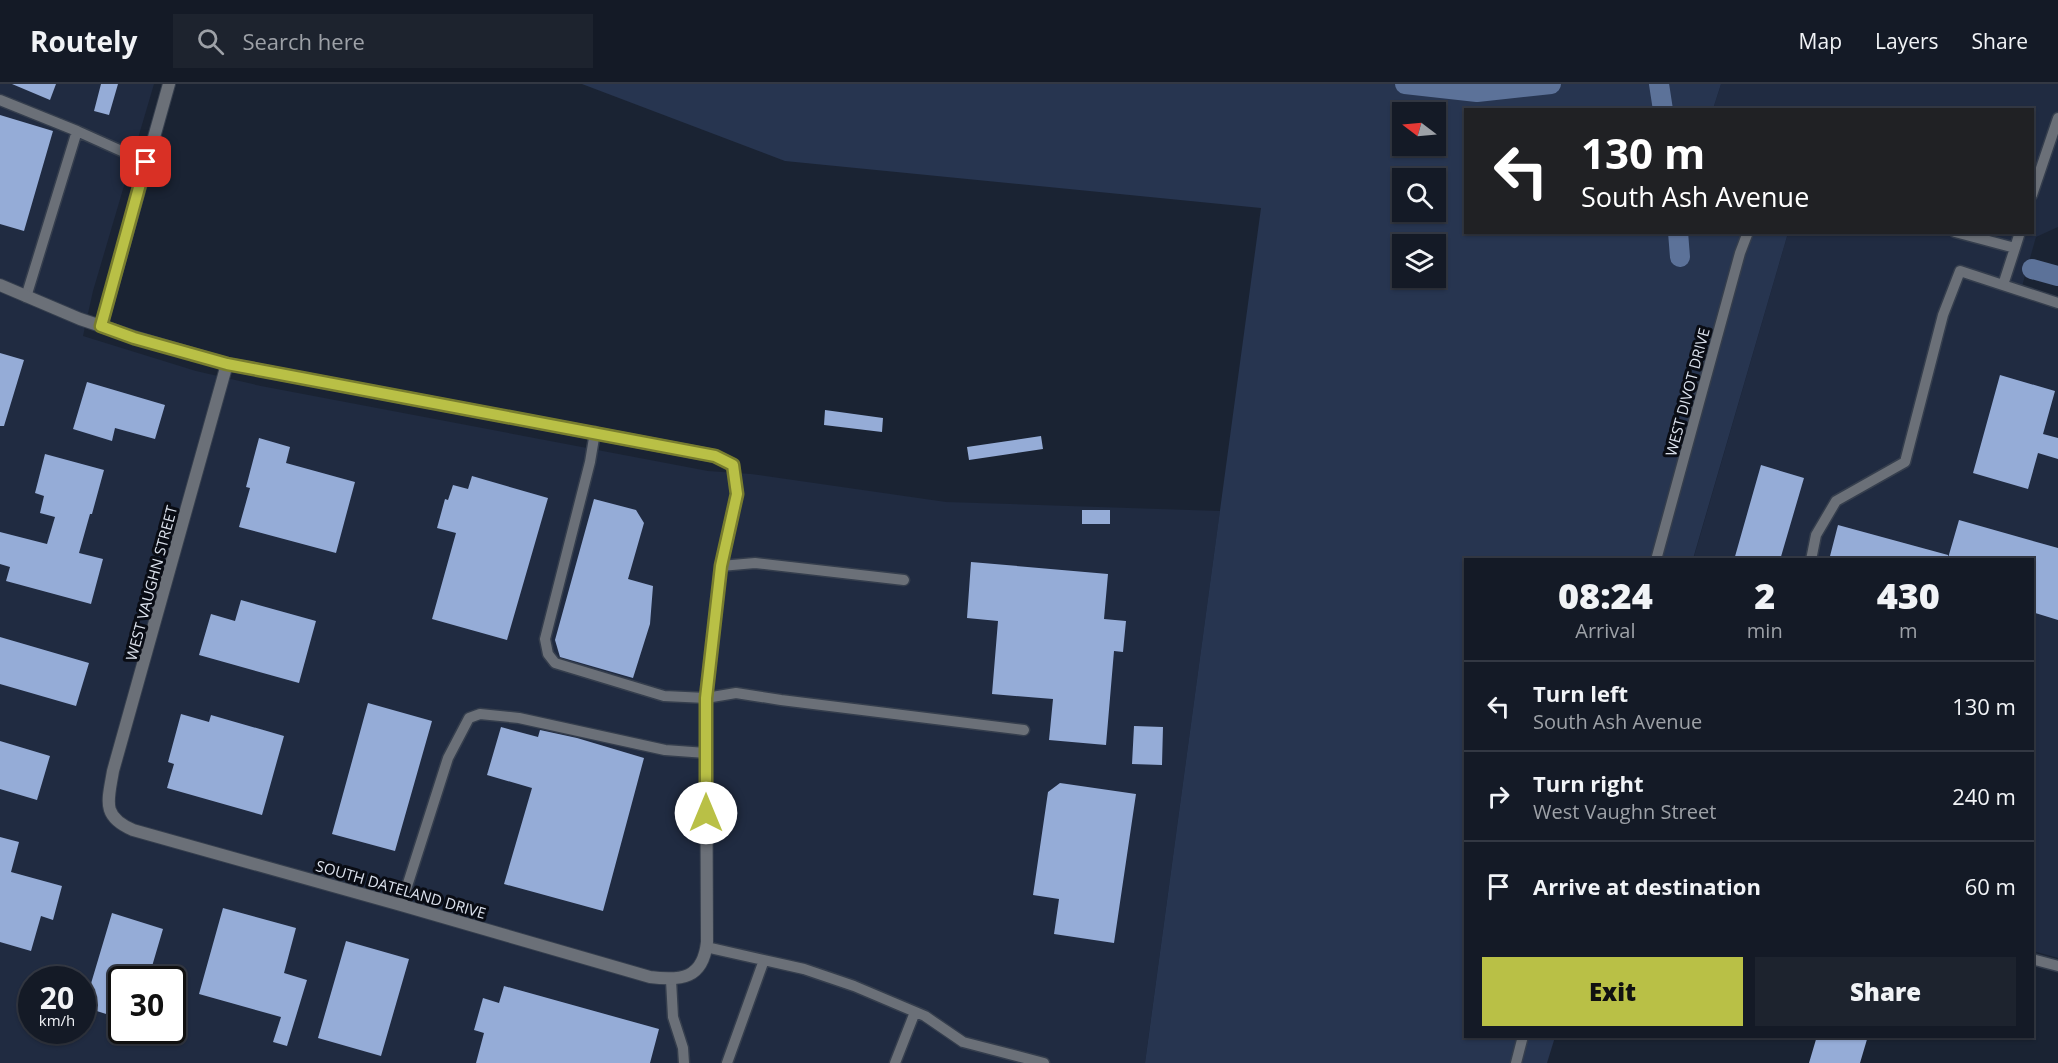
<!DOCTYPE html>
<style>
body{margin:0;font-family:"Open Sans",sans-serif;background:#1d232e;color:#f1f3f6;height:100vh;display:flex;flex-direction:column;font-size:22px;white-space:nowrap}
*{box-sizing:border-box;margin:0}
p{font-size:20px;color:#9da1a7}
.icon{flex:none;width:33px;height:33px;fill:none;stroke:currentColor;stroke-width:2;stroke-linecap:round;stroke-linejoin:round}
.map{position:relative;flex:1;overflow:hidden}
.side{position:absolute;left:1464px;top:474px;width:570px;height:480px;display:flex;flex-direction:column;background:#141a26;border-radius:0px;box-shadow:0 2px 4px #0004,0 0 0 2px #333843}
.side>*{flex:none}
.banner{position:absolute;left:1464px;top:24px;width:570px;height:126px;border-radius:0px;box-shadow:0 2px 4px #0004,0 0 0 2px #333843;background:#202124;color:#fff;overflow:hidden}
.needle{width:39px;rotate:286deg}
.fabs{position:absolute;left:1392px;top:18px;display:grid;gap:12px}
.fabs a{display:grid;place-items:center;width:54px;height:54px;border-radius:0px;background:#141a26;box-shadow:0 2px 4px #0004,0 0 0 2px #333843;font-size:30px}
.speed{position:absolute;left:18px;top:882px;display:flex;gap:12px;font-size:30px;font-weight:700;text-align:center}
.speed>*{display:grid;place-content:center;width:78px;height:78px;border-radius:50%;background:#141a26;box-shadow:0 2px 4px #0004,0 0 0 2px #333843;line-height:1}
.speed small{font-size:15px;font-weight:400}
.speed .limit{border:3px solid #111;border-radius:9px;background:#fff;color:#111}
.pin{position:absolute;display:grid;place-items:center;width:51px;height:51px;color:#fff;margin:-26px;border-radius:12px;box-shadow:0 3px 9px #0006}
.me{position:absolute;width:66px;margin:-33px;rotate:0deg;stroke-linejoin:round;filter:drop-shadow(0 0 4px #0008)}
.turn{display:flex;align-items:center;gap:21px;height:126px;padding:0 18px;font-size:27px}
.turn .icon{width:78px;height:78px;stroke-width:2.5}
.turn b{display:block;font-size:42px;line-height:51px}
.eta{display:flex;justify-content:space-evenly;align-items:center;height:102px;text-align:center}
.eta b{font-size:36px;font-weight:800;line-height:42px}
.cta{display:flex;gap:12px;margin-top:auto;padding:12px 18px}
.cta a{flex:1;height:69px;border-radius:0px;background:#b9c046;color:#111;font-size:24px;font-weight:800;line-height:69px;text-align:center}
.cta a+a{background:#1d232e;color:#f1f3f6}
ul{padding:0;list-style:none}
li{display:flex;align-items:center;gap:18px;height:90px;padding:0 18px;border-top:2px solid #333843}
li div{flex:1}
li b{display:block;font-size:22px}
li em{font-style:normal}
header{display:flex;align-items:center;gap:36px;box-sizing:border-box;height:84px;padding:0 30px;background:#141a26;border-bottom:2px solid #333843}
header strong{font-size:28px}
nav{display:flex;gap:33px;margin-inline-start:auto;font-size:21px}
.search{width:420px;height:54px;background:#1d232e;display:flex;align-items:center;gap:15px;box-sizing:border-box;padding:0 21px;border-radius:0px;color:#9da1a7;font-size:22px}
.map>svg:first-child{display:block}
.built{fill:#202b41;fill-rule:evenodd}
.green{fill:#273550;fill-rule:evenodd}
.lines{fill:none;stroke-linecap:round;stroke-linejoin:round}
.canal{stroke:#5c7299;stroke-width:20}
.building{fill:#95acd7}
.service-casing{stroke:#353e4d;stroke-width:13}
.minor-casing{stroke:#353e4d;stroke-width:14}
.service{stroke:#6b7078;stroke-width:10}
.minor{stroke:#6b7078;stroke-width:12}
.route-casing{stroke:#787d2e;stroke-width:15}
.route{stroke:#b9c046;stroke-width:10}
.labels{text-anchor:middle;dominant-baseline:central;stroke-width:6;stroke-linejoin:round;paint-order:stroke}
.street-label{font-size:15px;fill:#dde3ee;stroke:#090c14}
</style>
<header>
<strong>Routely</strong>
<div class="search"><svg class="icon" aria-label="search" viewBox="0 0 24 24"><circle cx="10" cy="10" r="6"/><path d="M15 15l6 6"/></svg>Search here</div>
<nav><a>Map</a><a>Layers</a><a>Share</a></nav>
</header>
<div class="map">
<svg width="2058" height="979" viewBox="0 0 2058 979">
<rect width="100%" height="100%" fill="#1a2333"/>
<path class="built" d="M 0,0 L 154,0 L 93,207 L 83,252 L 196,287 L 261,302 L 708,387 L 751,390 L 946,418 L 1220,427 L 1145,979 L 0,979 ZM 32,896 L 82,896 L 82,946 L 32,946 ZM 122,896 L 172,896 L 172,946 L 122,946 Z
M 1721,0 L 2058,0 L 2058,143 L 2036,153 L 2019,213 L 2058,226 L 2058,874 L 2033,867 L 2032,476 L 1693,476 L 1788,149 L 2032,148 L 2032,26 L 1713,25 Z"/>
<path class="green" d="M 582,0 L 1721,0 L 1713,25 L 1466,26 L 1466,148 L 1788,149 L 1693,475 L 1466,476 L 1466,952 L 1555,953 L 1547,979 L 1145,979 L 1261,124 L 785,77 ZM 1402,28 L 1436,28 L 1436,62 L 1402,62 ZM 1402,94 L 1436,94 L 1436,128 L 1402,128 ZM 1402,160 L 1436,160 L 1436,194 L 1402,194 Z"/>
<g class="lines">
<path class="canal" d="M 1405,0 L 1477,8 L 1551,0
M 1659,0 L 1663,26
M 1678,148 L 1680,173
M 2032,185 L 2058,192"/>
</g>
<path class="building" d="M 12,0 L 56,0 L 50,16 Z
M 101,0 L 118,0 L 109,31 L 94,27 Z
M 0,31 L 53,47 L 24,147 L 0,140 Z
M 0,269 L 24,276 L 4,342 L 0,342 Z
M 2000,291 L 2055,307 L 2043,350 L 2058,354 L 2058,375 L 2038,369 L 2028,405 L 1973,389 Z
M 87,298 L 165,321 L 155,355 L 115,344 L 112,357 L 73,345 Z
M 825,326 L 883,334 L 882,348 L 824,341 Z
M 1041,352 L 1043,365 L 969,376 L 967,363 Z
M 259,354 L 290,363 L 286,379 L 355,398 L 336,469 L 239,443 L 250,404 L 246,403 Z
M 45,370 L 104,386 L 92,430 L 90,430 L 79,469 L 103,475 L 91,520 L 6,497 L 10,483 L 0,480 L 0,448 L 47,460 L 55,433 L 40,429 L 44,412 L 35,409 Z
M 1761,381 L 1804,394 L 1780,476 L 1734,476 Z
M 472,392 L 548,414 L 507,556 L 432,535 L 456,449 L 437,444 L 445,415 L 448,416 L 453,401 L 468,405 Z
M 594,415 L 636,426 L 644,439 L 628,495 L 653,502 L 650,540 L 633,594 L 560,573 L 555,556 Z
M 1082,426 L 1110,426 L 1110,440 L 1082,440 Z
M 1959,436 L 2058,464 L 2058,536 L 2032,528 L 2032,476 L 1829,476 L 1838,441 L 1948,471 L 1948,474 Z
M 971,478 L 1108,490 L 1104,535 L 1126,537 L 1123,568 L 1114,567 L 1106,661 L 1049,656 L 1053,615 L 992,610 L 998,537 L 967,534 Z
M 241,516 L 316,537 L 299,599 L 199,571 L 211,530 L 235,537 Z
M 0,553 L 89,579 L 76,622 L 0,600 Z
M 368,619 L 432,637 L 395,767 L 332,750 Z
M 181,630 L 209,638 L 211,631 L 284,652 L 262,731 L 167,704 L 174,680 L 168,678 Z
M 1134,642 L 1163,643 L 1162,681 L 1132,680 Z
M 501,643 L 538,653 L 540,646 L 577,654 L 644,674 L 603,827 L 504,800 L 532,704 L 487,691 Z
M 0,657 L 50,672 L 37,716 L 0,705 Z
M 1060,699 L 1136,710 L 1114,859 L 1054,850 L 1059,815 L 1033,811 L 1048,708 Z
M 0,753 L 19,758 L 11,788 L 62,802 L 53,836 L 41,832 L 31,867 L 0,858 Z
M 223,824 L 296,844 L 284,889 L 307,896 L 287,962 L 273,958 L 281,933 L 199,910 Z
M 112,829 L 163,845 L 148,896 L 122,896 L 122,935 L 84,923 Z
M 346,857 L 409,875 L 381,972 L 318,954 Z
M 504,902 L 659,945 L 650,979 L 476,979 L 484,949 L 474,946 L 483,914 L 499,919 Z
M 1817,952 L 1868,952 L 1860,979 L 1809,979 Z"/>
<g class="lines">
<defs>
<path id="service" d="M 0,16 L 77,47
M 2032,111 L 2058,34
M 1955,148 L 2015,164 L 2003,201
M 2015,164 L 2020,148
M 26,213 L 77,47 L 146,78
M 595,348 L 590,378 L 545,555 L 548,570 L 555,579 L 664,612 L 706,614 L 736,609 L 781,616 L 1024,646
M 1656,476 L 1740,169 L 1748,148
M 1811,476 L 1816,451 L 1836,417 L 1905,378 L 1943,231 L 1960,187 L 2058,219
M 721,482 L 755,479 L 904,496
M 401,821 L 448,674 L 469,634 L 480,630 L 519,634 L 665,666 L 706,669
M 706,863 L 804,885 L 854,902 L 925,932 L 963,958 L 1044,979
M 2032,875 L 2058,882
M 671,896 L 673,933 L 683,964 L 684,979
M 727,979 L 764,876
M 895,979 L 915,928
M 1516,979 L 1523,952"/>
<path id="minor" d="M 0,201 L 80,235 L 134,253 L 227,280 L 715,372 L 733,381 L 737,410 L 721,482 L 706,614 L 707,858 C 703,895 681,897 650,893 L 401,821 L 133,746 C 101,732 108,717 113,687 L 227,280
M 101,242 L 169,0"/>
</defs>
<use href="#service" class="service-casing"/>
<use href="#minor" class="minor-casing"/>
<use href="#service" class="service"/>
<use href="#minor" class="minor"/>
</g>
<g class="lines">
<defs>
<path id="route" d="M 146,78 L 101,242 L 134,254 L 227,280 L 715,372 L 733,381 L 737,410 L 721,482 L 706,614 L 706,729"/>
</defs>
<use href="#route" class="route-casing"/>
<use href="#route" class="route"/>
</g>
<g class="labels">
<g class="street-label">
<text transform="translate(1687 308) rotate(-75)">WEST DIVOT DRIVE</text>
<text transform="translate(151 499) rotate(-75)">WEST VAUGHN STREET</text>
<text transform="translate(401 805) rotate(16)">SOUTH DATELAND DRIVE</text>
</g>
</g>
</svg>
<div class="fabs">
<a><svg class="needle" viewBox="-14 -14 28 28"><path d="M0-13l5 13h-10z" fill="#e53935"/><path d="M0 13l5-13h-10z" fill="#9da1a7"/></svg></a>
<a><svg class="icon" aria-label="search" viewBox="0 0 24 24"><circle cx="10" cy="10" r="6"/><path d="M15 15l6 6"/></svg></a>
<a><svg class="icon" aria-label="layers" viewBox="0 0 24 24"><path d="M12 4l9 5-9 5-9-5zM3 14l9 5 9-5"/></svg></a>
</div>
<div class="speed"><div>20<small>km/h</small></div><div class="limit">30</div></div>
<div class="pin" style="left:146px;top:78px;background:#d93025"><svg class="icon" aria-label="arrive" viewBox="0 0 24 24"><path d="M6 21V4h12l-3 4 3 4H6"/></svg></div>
<svg class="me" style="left:706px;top:729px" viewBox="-20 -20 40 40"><circle r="19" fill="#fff"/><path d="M0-13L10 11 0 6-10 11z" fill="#b9c046"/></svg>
<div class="banner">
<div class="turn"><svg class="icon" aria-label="left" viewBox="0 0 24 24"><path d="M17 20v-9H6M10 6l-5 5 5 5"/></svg><div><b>130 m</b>South Ash Avenue</div></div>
</div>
<section class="side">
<div class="eta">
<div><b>08:24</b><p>Arrival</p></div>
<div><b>2</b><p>min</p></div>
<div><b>430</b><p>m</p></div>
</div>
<ul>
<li><svg class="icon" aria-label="left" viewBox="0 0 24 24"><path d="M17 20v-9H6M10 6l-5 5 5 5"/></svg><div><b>Turn left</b><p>South Ash Avenue</p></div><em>130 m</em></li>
<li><svg class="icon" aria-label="right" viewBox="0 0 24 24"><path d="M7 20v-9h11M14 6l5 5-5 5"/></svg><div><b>Turn right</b><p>West Vaughn Street</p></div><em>240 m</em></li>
<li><svg class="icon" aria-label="arrive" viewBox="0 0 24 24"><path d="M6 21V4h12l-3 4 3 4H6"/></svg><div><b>Arrive at destination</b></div><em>60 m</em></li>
</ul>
<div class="cta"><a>Exit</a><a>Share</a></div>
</section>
</div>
